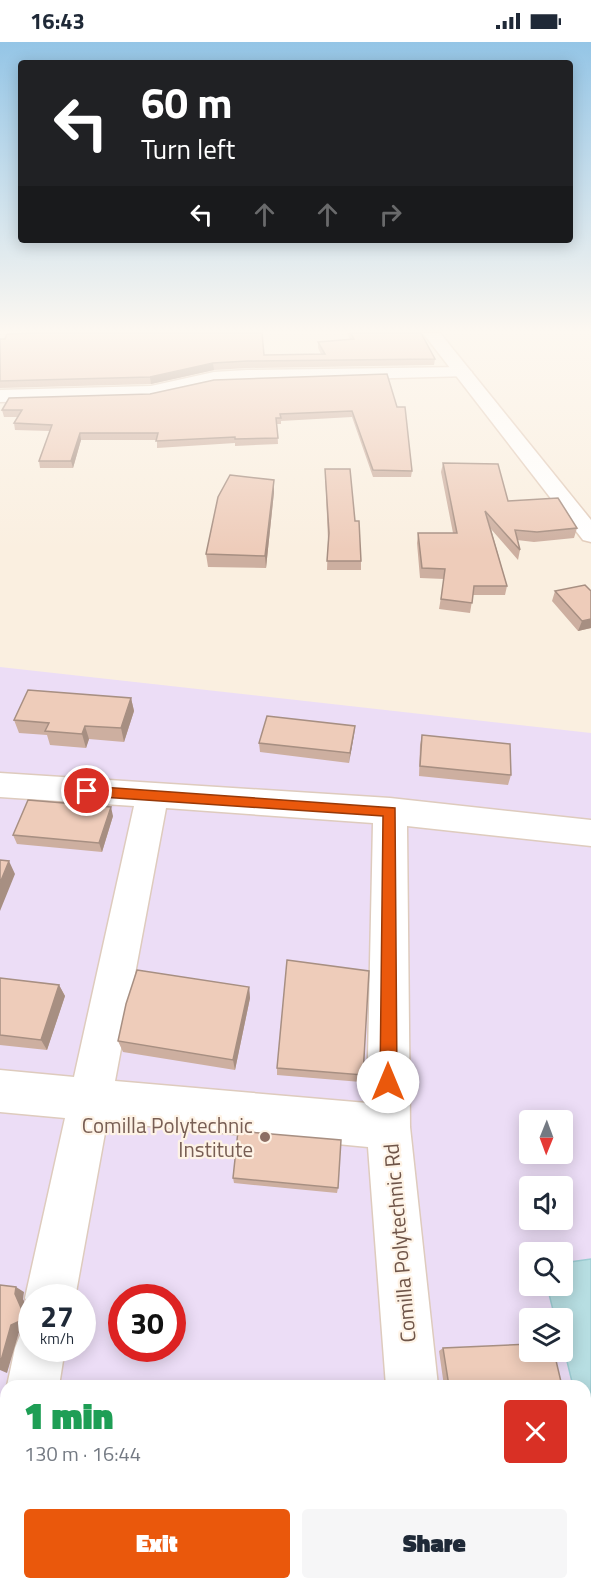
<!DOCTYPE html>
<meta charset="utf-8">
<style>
body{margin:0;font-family:"Titillium Web",sans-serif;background:#f6f6f7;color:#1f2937;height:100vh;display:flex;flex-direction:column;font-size:22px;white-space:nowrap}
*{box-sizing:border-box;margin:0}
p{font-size:20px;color:#747a83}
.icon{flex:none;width:33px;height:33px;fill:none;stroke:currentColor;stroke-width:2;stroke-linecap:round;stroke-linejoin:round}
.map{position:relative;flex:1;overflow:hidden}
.sheet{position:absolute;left:0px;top:1338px;width:591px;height:210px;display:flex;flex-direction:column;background:#fff;border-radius:18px 18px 0 0;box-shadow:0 3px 15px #0003}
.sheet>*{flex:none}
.hud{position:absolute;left:18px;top:18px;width:555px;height:183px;border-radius:6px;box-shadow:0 3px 15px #0003;background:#202124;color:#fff;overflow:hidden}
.needle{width:39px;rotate:181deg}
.fabs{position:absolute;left:519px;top:1068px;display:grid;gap:12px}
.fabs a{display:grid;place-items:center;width:54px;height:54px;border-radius:6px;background:#fff;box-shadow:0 3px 15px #0003;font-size:30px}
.speed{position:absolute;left:18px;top:1242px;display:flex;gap:12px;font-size:30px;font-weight:700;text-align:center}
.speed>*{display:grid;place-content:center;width:78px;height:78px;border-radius:50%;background:#fff;box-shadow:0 3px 15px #0003;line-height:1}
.speed small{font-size:15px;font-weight:400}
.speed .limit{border:9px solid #d22;background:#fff;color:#111}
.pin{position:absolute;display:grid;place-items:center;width:51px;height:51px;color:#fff;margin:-26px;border:3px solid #fff;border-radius:50%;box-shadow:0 2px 6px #0007}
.me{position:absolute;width:66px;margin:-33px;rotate:0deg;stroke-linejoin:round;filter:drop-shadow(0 0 4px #0008)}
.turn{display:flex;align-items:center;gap:21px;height:126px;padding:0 24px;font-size:27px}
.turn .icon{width:78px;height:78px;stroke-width:2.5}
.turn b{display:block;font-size:42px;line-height:51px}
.lanes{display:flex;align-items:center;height:57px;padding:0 24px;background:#0003;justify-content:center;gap:30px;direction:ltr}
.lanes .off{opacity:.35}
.round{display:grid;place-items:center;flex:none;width:63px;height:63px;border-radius:6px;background:#f6f6f7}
.headline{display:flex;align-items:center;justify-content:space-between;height:102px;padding:0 24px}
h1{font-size:36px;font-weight:800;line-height:45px;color:#1e9e55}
.cta{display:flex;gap:12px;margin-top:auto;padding:12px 24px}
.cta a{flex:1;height:69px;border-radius:6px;background:#ea580c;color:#fff;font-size:24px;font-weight:800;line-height:69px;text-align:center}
.cta a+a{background:#f6f6f7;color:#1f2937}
.status{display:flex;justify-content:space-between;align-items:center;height:42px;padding:0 30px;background:#fff;direction:ltr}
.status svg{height:16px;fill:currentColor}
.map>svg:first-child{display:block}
.education{fill:#ecddf6;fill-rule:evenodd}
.green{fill:#d2e6c0}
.water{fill:#b7dee2;stroke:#9dcdd3;stroke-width:1.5}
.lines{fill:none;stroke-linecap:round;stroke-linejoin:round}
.minor-casing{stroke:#decbbd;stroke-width:3}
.tertiary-casing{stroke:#decbbd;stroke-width:3}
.secondary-casing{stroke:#e2ccbb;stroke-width:3}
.minor{fill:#fff;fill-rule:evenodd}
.tertiary{fill:#fff;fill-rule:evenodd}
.secondary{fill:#fff;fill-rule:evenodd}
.wall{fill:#cdafa0}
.shaded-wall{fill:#a78f82}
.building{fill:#eeccba;stroke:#a78f82;stroke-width:1.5}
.route{fill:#ea580c;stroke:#983908;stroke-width:1.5}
.education-dot{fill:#8d6e63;stroke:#fef3e6;stroke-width:2}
.labels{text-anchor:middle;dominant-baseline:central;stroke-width:4.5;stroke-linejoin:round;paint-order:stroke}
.near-education-label{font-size:21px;fill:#785e54;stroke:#fef3e6;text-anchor:end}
.near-street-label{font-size:21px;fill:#6f5549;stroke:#fef3e6}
</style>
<div class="status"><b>16:43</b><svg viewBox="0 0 49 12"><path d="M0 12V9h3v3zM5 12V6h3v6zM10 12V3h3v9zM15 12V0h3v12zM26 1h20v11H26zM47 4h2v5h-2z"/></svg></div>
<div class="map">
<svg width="591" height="1548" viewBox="0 0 591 1548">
<rect width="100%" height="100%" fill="#faefe0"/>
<path class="education" d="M 0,625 L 591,691 L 591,1548 L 0,1548 ZM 530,1078 L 562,1078 L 562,1112 L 530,1112 ZM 530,1144 L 562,1144 L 562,1178 L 530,1178 ZM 530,1210 L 562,1210 L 562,1244 L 530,1244 ZM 32,1256 L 82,1256 L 82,1306 L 32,1306 ZM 122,1256 L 172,1256 L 172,1306 L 122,1306 ZM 530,1276 L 562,1276 L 562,1310 L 530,1310 ZM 6,1344 L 585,1344 L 585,1542 L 6,1542 Z"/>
<path class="green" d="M 0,1505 L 6,1505 L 6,1542 L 61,1542 L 60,1548 L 0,1548 Z"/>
<path class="water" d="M 591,1217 L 591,1412 L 585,1389 L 585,1344 L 573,1344 L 563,1303 L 562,1276 L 555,1276 L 547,1244 L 562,1244 L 563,1221 Z"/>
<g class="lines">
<defs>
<path id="minor" d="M 0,731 L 390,756 L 591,778 L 591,804 L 407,784 L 410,1085 L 438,1344 L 386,1344 L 368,1105 L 107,1080 L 75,1256 L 32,1256 L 32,1271 L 25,1256 L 65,1076 L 0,1070 L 0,1028 L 74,1035 L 134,764 L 0,755 ZM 166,766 L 373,781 L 367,1061 L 115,1039 Z
M 32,1284 L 32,1306 L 65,1306 L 59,1344 L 7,1344 L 15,1306 L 22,1288 Z
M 0,1412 L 6,1413 L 6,1469 L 0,1468 Z
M 402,1542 L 460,1542 L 461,1548 L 403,1548 Z"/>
<path id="tertiary" d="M 463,325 L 472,330 L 469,334 L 247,340 L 214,342 L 151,356 L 0,360 L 0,348 L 151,344 L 214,330 L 247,328 Z"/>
<path id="secondary" d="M 423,291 L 440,291 L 591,478 L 591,500 L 583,498 Z"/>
</defs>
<use href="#minor" class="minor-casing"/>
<use href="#tertiary" class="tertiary-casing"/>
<use href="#secondary" class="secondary-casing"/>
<use href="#minor" class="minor"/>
<use href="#tertiary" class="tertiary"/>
<use href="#secondary" class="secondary"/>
</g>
<path class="wall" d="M 347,291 L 421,291 L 435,317 L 434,323 L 247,326 L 214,328 L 151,342 L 0,346 L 0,297 L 264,313 L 321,312 L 318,306 L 318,300 L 350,297 Z
M 387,332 L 412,429 L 411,435 L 373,435 L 352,375 L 281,379 L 281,382 L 277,382 L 278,402 L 235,404 L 235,401 L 157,406 L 157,398 L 81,398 L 73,426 L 40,426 L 39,419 L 50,389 L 15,388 L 14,381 L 18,375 L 4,375 L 2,368 L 150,352 Z
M 443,421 L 508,459 L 577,486 L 574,496 L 534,500 L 517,498 L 520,508 L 518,518 L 491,487 L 507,544 L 505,553 L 473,553 L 470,571 L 439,567 L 444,537 L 420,536 L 417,501 L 418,491 L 453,491 L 441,430 Z
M 325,427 L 355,479 L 361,519 L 361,528 L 327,528 L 328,498 Z
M 274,450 L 266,526 L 208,525 L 206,512 Z
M 555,549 L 591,586 L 578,589 L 552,559 Z
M 131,656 L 134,669 L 124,700 L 89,697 L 86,706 L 50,703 L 47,693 L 19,691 L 14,678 Z
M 355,684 L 349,721 L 260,710 L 259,701 Z
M 422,693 L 511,733 L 508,743 L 419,734 L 420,703 Z
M 113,774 L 102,810 L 17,802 L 13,793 Z
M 0,936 L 59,943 L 65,954 L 47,1008 L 0,1003 Z
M 249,945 L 250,956 L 235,1028 L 123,1010 L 118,999 Z
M 277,1026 L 363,1033 L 361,1040 L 277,1033 Z
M 233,1136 L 338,1146 L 337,1151 L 234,1141 Z
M 443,1306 L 562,1344 L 444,1344 L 439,1309 Z
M 470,1542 L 536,1542 L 537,1548 L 471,1548 Z"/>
<path class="shaded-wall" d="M 213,321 L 214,328 L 151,342 L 150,335 Z
M 80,391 L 81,398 L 73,426 L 71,419 Z
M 274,438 L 274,450 L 266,526 L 265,514 Z
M 591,577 L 591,586 L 578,589 L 582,579 Z
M 131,656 L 134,669 L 124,700 L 121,686 Z
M 85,684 L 89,697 L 86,706 L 82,692 Z
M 355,684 L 354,693 L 349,721 L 350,711 Z
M 111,765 L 113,774 L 102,810 L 99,801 Z
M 9,819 L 15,832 L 0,869 L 0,841 Z
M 59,943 L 65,954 L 47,1008 L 41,998 Z
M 249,945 L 250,956 L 235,1028 L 233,1018 Z
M 16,1245 L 24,1250 L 23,1257 L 31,1272 L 28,1283 L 20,1287 L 7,1331 L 0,1328 L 0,1322 Z"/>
<path class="building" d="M 40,291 L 262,291 L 264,313 L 325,312 L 318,300 L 354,297 L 351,291 L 421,291 L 435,317 L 247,319 L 213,321 L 150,335 L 0,339 L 0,297 L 5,297 L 7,292 Z
M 387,332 L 397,365 L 405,365 L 412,429 L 373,428 L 352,369 L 280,372 L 281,376 L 276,376 L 278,396 L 235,397 L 235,395 L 156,399 L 158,391 L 80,391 L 71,419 L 39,419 L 52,383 L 14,381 L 22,368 L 2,368 L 9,356 L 150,352 L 214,338 Z
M 443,421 L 498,422 L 508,459 L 558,456 L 577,486 L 537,490 L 515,488 L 520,508 L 485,469 L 507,544 L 474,544 L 472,561 L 441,557 L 445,527 L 422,526 L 418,491 L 457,491 Z
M 325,427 L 350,427 L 355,479 L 359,479 L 361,519 L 327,519 L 329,491 Z
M 230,433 L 274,438 L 265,514 L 206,512 L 218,455 Z
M 585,543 L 591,549 L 591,577 L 582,579 L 555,549 Z
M 28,648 L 131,656 L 121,686 L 85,684 L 82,692 L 45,689 L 49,681 L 14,678 Z
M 267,674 L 355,684 L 350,711 L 259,701 Z
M 422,693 L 510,702 L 511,733 L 420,724 Z
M 28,758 L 111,765 L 99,801 L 13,793 Z
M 0,818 L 9,819 L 0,841 Z
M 287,918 L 369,929 L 363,1033 L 277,1026 Z
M 137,928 L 249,945 L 233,1018 L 118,999 L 126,962 Z
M 0,936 L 59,943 L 41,998 L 0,993 Z
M 238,1089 L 341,1098 L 338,1146 L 233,1136 Z
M 0,1243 L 16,1245 L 15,1252 L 22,1268 L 20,1279 L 11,1283 L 0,1322 Z
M 530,1302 L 530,1310 L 554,1310 L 562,1344 L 449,1344 L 443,1306 Z
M 476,1542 L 536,1542 L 537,1548 L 477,1548 Z"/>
<linearGradient id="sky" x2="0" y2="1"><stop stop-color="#94c5e6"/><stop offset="0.57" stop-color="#fdf8f1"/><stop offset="1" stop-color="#fdf8f1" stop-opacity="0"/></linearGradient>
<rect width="591" height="508" fill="url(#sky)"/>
<path class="route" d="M 87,744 L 395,766 L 397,1040 L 394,1046 L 388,1049 L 382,1046 L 380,1040 L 383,774 L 87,754 L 80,749 Z"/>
<circle class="education-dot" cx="265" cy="1095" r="6"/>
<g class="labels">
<g class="near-education-label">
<text x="253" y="1083">Comilla Polytechnic<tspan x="253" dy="24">Institute</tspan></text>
</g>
<g class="near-street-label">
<text transform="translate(399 1201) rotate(-95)">Comilla Polytechnic Rd</text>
</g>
</g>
</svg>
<div class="fabs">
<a><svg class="needle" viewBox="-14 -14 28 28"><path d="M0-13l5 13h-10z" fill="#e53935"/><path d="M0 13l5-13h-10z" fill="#747a83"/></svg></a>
<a><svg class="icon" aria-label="sound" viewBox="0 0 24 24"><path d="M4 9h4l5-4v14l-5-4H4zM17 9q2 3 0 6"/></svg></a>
<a><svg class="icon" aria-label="search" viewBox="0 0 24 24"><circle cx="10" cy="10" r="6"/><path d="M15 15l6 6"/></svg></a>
<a><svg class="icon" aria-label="layers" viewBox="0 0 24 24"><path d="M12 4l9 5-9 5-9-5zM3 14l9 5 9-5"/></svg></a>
</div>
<div class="speed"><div>27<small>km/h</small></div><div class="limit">30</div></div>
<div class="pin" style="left:87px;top:749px;background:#d93025"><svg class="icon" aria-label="arrive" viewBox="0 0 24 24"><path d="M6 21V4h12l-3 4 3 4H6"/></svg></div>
<svg class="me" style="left:388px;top:1040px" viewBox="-20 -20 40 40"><circle r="19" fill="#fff"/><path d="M0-13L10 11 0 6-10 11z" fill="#ea580c"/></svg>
<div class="hud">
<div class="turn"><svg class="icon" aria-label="left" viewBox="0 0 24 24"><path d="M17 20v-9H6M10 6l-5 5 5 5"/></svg><div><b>60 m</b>Turn left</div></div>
<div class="lanes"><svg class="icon" aria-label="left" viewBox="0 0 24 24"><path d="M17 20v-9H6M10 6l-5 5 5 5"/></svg><svg class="icon off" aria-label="ahead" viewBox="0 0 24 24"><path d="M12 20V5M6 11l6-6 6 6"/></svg><svg class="icon off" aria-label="ahead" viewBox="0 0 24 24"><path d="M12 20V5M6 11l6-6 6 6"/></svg><svg class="icon off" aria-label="right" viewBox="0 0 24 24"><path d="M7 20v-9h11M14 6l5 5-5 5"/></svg></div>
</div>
<section class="sheet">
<div class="headline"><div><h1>1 min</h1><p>130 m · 16:44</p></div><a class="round" style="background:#d93025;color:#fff"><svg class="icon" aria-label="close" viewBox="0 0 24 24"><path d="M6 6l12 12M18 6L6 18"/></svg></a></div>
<div class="cta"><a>Exit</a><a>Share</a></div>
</section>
</div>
